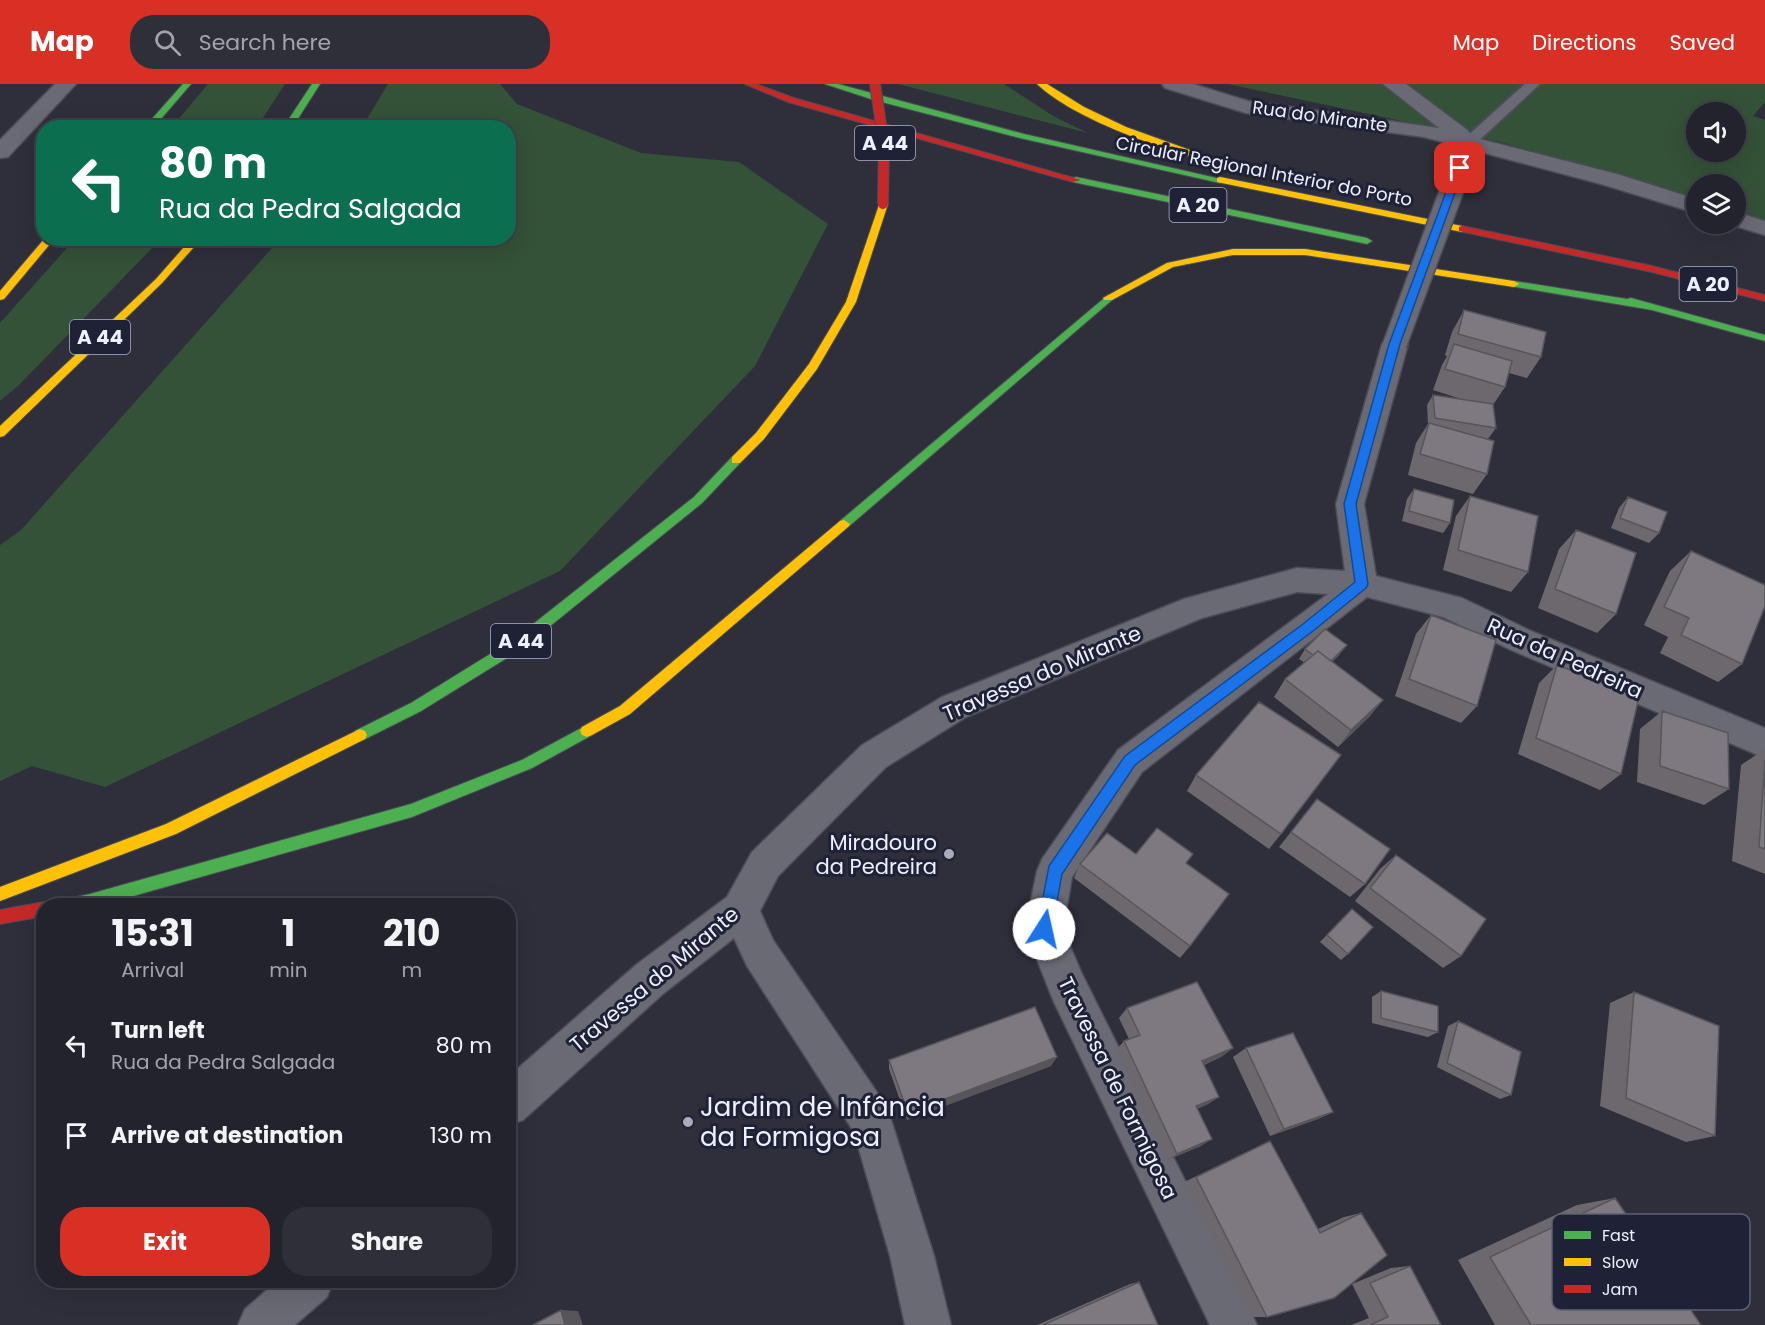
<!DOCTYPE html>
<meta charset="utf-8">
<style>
body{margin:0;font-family:Poppins,sans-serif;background:#2e2f38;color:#f1f3f6;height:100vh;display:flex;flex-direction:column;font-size:22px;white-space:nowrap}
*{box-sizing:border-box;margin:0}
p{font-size:20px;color:#a2a4a9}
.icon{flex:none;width:33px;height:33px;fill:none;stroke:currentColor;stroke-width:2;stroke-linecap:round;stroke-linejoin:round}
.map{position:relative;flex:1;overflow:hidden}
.drawer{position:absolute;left:36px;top:814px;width:480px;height:390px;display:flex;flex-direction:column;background:#22232c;border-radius:24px;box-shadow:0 6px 24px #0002,0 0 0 2px #3f4048}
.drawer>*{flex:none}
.hud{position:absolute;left:36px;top:36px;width:480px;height:126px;border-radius:24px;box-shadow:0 6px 24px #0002,0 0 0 2px #3f4048;background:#0b6e4f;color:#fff;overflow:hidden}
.buttons{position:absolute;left:1686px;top:18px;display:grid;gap:12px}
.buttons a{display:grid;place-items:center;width:60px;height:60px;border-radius:50%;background:#22232c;box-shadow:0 6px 24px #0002,0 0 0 2px #3f4048;font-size:30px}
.pin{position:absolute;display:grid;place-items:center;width:51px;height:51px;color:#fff;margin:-26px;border-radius:12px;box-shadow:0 3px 9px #0006}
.me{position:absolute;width:66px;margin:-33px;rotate:10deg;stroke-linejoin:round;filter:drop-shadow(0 0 4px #0008)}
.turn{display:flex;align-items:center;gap:21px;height:126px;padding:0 24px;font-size:27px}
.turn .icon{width:78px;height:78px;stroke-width:2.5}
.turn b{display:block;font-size:42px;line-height:51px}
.eta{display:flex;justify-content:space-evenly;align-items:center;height:102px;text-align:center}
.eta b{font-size:36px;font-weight:700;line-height:42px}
.cta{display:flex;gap:12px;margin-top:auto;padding:12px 24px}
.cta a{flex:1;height:69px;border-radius:24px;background:#d93025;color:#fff;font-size:24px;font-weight:700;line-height:69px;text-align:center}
.cta a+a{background:#2e2f38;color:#f1f3f6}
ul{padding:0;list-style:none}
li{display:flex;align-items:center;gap:18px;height:90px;padding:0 24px}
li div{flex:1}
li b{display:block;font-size:22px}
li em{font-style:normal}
header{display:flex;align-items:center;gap:36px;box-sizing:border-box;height:84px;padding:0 30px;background:#d93025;color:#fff}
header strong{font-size:28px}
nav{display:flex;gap:33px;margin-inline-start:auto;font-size:21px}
.search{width:420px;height:54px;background:#2e2f38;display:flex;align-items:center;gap:15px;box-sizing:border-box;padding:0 21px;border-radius:24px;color:#a2a4a9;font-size:22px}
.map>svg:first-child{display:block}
.green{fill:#345238;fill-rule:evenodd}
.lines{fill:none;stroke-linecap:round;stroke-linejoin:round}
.lane-casing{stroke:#4b4c56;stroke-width:4}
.street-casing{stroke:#4b4c56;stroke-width:3}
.fast-casing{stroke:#4b4c56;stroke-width:2}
.slow-casing{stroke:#4b4c56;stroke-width:2}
.jam-casing{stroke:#4b4c56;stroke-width:2}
.lane{fill:#696a74;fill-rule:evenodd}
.street{fill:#696a74;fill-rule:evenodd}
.fast{fill:#4caf50;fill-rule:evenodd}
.slow{fill:#ffc107;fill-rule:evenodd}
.jam{fill:#c62828;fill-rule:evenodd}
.street-bridge-casing{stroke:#4b4c56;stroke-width:26;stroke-linecap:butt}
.jam-bridge-casing{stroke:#4b4c56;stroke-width:12;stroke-linecap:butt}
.street-bridge{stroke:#696a74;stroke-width:23}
.jam-bridge{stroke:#c62828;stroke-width:10}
.wall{fill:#6c686e}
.shaded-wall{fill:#58555a}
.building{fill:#7e7980;stroke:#58555a;stroke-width:1.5}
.route{fill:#1a73e8;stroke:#114b97;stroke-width:1.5}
.poi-dot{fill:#aaacba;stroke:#1f2237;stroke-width:2}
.labels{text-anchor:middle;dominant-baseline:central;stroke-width:6;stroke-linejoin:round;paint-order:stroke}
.far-street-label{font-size:18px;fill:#edf0ff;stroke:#1f2237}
.shield{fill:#1f2237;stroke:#afb2c3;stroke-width:1.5}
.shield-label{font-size:20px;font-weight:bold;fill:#edf0ff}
.street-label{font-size:21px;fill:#edf0ff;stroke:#1f2237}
.poi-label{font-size:21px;fill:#edf0ff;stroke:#1f2237;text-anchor:end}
.near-poi-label{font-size:26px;fill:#edf0ff;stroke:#1f2237;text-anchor:start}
.key{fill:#1f2237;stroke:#5d6073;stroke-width:1.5}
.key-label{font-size:16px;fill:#edf0ff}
</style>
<header>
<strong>Map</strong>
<div class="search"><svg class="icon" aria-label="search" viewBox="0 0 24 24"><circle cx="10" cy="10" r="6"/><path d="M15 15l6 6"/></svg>Search here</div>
<nav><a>Map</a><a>Directions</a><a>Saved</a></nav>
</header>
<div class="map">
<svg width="1765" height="1241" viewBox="0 0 1765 1241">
<rect width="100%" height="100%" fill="#2e2f3b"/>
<path class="green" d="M 208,0 L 285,0 L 257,43 L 172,43 Z
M 388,0 L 500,0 L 517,20 L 641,69 L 739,78 L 828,140 L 755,282 L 560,487 L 105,703 L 32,682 L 0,697 L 0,461 L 21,446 L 280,155 L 508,154 L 508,44 L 362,43 Z
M 898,0 L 1004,0 L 1055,33 L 1088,49 Z
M 1228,0 L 1765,0 L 1765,18 L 1753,32 L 1765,36 L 1765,136 L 1736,127 L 1736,100 L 1696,100 L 1696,115 L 1500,58 ZM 1696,28 L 1736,28 L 1736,68 L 1696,68 Z
M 75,155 L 161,155 L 18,302 L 0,317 L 0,239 Z"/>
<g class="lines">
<defs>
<path id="lane" d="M 1525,0 L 1540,0 L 1475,60 L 1465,60 L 1463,57 L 1465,54 Z"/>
<path id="street" d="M 55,0 L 76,0 L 8,73 L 0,74 L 0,56 Z
M 1162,0 L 1193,0 L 1248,17 L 1439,44 L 1383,0 L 1406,0 L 1466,45 L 1470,49 L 1468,52 L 1617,90 L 1696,115 L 1696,129 L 1601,100 L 1424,53 L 1246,29 L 1165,4 Z
M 1736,128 L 1765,137 L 1765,151 L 1728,140 L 1736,140 Z
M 1395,252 L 1404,254 L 1408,260 L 1364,420 L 1376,492 L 1462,514 L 1531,547 L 1765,644 L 1765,674 L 1509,565 L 1443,533 L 1367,513 L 1142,688 L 1072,793 L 1063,845 L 1081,888 L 1257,1241 L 1210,1241 L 1053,916 L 1025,845 L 1037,787 L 1042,775 L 1118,666 L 1328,510 L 1297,508 L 1202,534 L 966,633 L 886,683 L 778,792 L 760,827 L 773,856 L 887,1023 L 934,1172 L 951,1241 L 905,1241 L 890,1172 L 854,1048 L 747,882 L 734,854 L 664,909 L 523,1036 L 508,1041 L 508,993 L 636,881 L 727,813 L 752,768 L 862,661 L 942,613 L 1184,515 L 1297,484 L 1345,487 L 1336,420 L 1382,260 L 1386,254 Z
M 277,1197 L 333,1197 L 327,1213 L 295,1241 L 238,1241 L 245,1225 Z"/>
<path id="fast" d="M 183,0 L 191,0 L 153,44 L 144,44 Z
M 312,0 L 320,0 L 292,44 L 283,44 Z
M 825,0 L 838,0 L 1024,50 L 1225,96 L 1220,99 L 1020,54 L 874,16 Z
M 1076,93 L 1367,154 L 1372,157 L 1367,160 L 1073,98 L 1073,94 Z
M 1514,197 L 1627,215 L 1631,214 L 1765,251 L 1765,257 L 1652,226 L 1510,202 L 1510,198 Z
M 1108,211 L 1113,214 L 1112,216 L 848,443 L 840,443 L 838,440 L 840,437 Z
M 736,372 L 742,376 L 740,379 L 702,419 L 523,564 L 421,627 L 365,655 L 360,657 L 355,655 L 353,651 L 355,647 L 411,619 L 513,556 L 694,413 L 732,373 Z
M 587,641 L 592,643 L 594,647 L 592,651 L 532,684 L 412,733 L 98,822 L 54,822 L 57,817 L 90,810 L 411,720 L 522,676 Z"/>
<path id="slow" d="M 1037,0 L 1047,0 L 1084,23 L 1126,43 L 1215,75 L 1211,78 C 1161,65 1074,35 1037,0 Z
M 1220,93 L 1462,142 L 1467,145 L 1462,148 L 1217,98 L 1217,94 Z
M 880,118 L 888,120 L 856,218 L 817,285 L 764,355 L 740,379 L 732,379 L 732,373 L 756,349 L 809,280 L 846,218 Z
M 45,154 L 55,154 L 4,215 L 0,216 L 0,207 Z
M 192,154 L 202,154 L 162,199 L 4,352 L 0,353 L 0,342 L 156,195 Z
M 1233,165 L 1305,165 L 1514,197 L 1519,200 L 1514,203 L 1305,171 L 1233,171 L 1173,183 L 1112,216 L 1104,216 L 1103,214 L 1167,179 Z
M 844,436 L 850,440 L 848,443 L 630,630 L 592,651 L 587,653 L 582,651 L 580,647 L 582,643 L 620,622 L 840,437 Z
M 360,645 L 365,647 L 367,651 L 365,655 L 176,750 L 0,817 L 0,803 L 166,740 Z"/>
<path id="jam" d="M 745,0 L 756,0 L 794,14 L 1081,96 L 1073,98 L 788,18 Z
M 1462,142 L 1652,182 L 1765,211 L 1765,217 L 1652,188 L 1459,147 L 1459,143 Z
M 44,818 L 50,822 L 44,822 L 44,832 L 0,840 L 0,826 Z"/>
</defs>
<use href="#lane" class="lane-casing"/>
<use href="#street" class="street-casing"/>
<use href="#fast" class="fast-casing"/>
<use href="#slow" class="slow-casing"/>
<use href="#jam" class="jam-casing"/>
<use href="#lane" class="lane"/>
<use href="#street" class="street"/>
<use href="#fast" class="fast"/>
<use href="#slow" class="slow"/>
<use href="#jam" class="jam"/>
<defs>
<path id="street-bridge" d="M 1395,260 L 1460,84"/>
<path id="jam-bridge" d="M 875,0 L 884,60 L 883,120"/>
</defs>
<use href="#street-bridge" class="street-bridge-casing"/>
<use href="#jam-bridge" class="jam-bridge-casing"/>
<use href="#street-bridge" class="street-bridge"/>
<use href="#jam-bridge" class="jam-bridge"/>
</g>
<path class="wall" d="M 1464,226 L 1541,273 L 1527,294 L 1509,289 L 1505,303 L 1493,321 L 1496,344 L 1488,355 L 1479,353 L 1487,390 L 1473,410 L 1408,391 L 1416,359 L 1428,340 L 1427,321 L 1433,311 L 1461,315 L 1433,306 L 1442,281 L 1447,272 L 1445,271 L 1452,248 Z
M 1414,405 L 1450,439 L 1443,449 L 1402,437 L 1407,415 Z
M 1470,412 L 1528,488 L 1511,508 L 1443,486 L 1456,432 Z
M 1628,413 L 1659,449 L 1649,459 L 1611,444 L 1619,424 Z
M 1576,446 L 1616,530 L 1597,549 L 1538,524 L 1559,465 Z
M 1691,467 L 1742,580 L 1718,598 L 1660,569 L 1668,553 L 1644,541 L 1670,487 Z
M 1431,531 L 1477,622 L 1461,639 L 1395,612 L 1416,550 Z
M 1305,565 L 1340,570 L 1332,578 L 1383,616 L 1369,633 L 1338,663 L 1274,613 L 1285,595 L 1305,579 L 1299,575 Z
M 1557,581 L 1621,690 L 1600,706 L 1518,670 L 1539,599 Z
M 1662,627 L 1729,705 L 1704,721 L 1637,698 L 1640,645 Z
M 1765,665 L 1765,790 L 1732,777 L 1741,681 Z
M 1196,691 L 1281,750 L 1269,765 L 1187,707 Z
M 1317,715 L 1365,800 L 1350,813 L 1279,763 Z
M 1136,770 L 1187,779 L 1190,862 L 1180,874 L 1074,794 L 1080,780 Z
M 1396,771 L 1461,872 L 1443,884 L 1355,817 L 1380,785 Z
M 1352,825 L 1348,870 L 1341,876 L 1320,858 Z
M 1381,907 L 1438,948 L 1428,953 L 1372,939 L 1372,913 Z
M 1634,908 L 1715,1052 L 1686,1058 L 1600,1022 L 1610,919 Z
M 1127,924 L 1233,964 L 1221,973 L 1204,981 L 1219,1013 L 1208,1020 L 1197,1025 L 1201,1062 L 1167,1076 L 1116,966 L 1124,957 L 1129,955 L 1119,934 Z
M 1458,937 L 1511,1011 L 1500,1015 L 1437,983 L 1448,942 Z
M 1246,964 L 1333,1028 L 1318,1035 L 1270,1052 L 1233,973 Z
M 889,976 L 1051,982 L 907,1036 L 889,985 Z
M 1270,1057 L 1318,1145 L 1344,1133 L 1361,1129 L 1267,1233 L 1252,1233 L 1184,1098 Z
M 1615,1114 L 1701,1241 L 1495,1241 L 1458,1176 L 1577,1121 Z
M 1410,1182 L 1441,1241 L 1351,1241 L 1369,1234 L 1352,1200 L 1391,1184 Z
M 1139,1198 L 1158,1241 L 1037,1241 L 1130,1200 Z"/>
<path class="shaded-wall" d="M 1347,561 L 1340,570 L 1320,590 L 1327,581 Z
M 1383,616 L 1369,633 L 1338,663 L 1351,646 Z
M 1233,964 L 1221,973 L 1191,986 L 1202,977 Z
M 1057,973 L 1051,982 L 907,1036 L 908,1029 Z
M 1219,1013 L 1208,1020 L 1185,1030 L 1196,1022 Z
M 1333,1028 L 1318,1035 L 1270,1052 L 1284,1045 Z
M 1212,1055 L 1201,1062 L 1167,1076 L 1177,1070 Z
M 561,1226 L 578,1227 L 583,1241 L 565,1241 Z"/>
<path class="building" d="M 1464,226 L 1546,248 L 1541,273 L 1458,250 Z
M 1454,260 L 1512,277 L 1505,303 L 1445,285 Z
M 1433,311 L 1493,320 L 1496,344 L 1435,334 Z
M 1429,339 L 1494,357 L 1487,390 L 1420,370 Z
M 1414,405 L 1454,416 L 1450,439 L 1409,427 Z
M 1470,412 L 1538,432 L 1528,488 L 1458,466 Z
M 1628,413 L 1667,428 L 1659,449 L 1620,434 Z
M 1576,446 L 1636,469 L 1616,530 L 1555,505 Z
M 1691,467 L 1765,501 L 1765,522 L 1742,580 L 1681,551 L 1689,534 L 1664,523 Z
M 1431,531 L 1496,556 L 1477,622 L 1409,595 Z
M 1325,545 L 1347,561 L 1331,577 L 1318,567 L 1313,571 L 1305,565 Z
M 1318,567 L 1383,616 L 1351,646 L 1285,595 Z
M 1557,581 L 1639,613 L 1621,690 L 1536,654 Z
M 1259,618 L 1341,671 L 1281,750 L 1196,691 Z
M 1662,627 L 1728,649 L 1729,705 L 1660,682 Z
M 1765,676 L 1765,765 L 1759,763 Z
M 1317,715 L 1390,765 L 1365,800 L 1291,748 Z
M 1157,744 L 1193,770 L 1186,779 L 1229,810 L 1190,862 L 1080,780 L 1107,749 L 1136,770 Z
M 1396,771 L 1486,835 L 1461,872 L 1370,804 Z
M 1352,825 L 1373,843 L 1348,870 L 1327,851 Z
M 1197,898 L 1233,964 L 1202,977 L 1219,1013 L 1196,1022 L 1212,1055 L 1177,1070 L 1124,957 L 1140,951 L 1127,924 Z
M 1381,907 L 1438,922 L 1438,948 L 1381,934 Z
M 1634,908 L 1719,942 L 1715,1052 L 1626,1014 Z
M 1035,923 L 1057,973 L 908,1029 L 889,976 Z
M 1458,937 L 1521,968 L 1511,1011 L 1447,979 Z
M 1293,949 L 1333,1028 L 1284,1045 L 1246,964 Z
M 1270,1057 L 1320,1149 L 1361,1129 L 1387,1171 L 1334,1214 L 1267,1233 L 1196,1093 Z
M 1615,1114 L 1701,1241 L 1531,1241 L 1490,1173 Z
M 1410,1182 L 1441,1241 L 1370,1241 L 1388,1233 L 1370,1199 Z
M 1139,1198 L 1158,1241 L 1043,1241 Z
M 561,1226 L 565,1241 L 533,1241 Z"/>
<path class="route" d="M 1460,81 L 1464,84 L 1400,260 L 1356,420 L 1368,500 L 1366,504 L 1313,547 L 1135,681 L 1062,790 L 1052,845 L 1050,850 L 1044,853 L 1039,850 L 1037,845 L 1049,782 L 1125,672 L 1303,540 L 1355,498 L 1344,420 L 1389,260 L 1455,84 Z"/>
<g class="poi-dot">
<circle cx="949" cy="770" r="6"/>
<circle cx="688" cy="1038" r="6"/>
</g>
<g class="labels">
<g class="far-street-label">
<text transform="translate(1320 32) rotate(8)">Rua do Mirante</text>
<text transform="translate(1264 87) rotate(11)">Circular Regional Interior do Porto</text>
</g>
<g class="shield">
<rect x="855" y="42" width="60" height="34" rx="4.5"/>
<rect x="1169.5" y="104" width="57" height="34" rx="4.5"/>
<rect x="1679.5" y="183" width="57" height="34" rx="4.5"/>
<rect x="70" y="236" width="60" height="34" rx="4.5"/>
<rect x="491" y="540" width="60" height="34" rx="4.5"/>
</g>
<g class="shield-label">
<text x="885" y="59">A 44</text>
<text x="1198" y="121">A 20</text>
<text x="1708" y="200">A 20</text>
<text x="100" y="253">A 44</text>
<text x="521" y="557">A 44</text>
</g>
<g class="street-label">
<text transform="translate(1565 574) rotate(24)">Rua da Pedreira</text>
<text transform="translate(1042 589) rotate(-23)">Travessa do Mirante</text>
<text transform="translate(654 895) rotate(-40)">Travessa do Mirante</text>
<text transform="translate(1118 1004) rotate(64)">Travessa de Formigosa</text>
</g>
<g class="poi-label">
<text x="937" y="758">Miradouro<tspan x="937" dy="24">da Pedreira</tspan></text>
</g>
<g class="near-poi-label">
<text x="700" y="1023">Jardim de Infância<tspan x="700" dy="30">da Formigosa</tspan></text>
</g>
</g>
<rect x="1552" y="1130" width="198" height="96" rx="9" class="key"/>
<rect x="1564" y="1147" width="27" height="8" fill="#4caf50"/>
<rect x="1564" y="1174" width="27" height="8" fill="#ffc107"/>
<rect x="1564" y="1201" width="27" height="8" fill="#c62828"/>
<g class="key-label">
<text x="1602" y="1157">Fast</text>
<text x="1602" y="1184">Slow</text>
<text x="1602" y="1211">Jam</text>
</g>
</svg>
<div class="buttons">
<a><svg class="icon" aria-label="sound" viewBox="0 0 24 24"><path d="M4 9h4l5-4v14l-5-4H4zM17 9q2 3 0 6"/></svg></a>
<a><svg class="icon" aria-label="layers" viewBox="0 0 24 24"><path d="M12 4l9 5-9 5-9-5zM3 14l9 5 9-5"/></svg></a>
</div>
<div class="pin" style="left:1460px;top:84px;background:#d93025"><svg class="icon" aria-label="arrive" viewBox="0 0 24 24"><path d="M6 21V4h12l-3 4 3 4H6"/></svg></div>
<svg class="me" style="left:1044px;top:845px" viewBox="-20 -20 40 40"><circle r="19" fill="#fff"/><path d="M0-13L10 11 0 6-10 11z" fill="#1a73e8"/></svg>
<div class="hud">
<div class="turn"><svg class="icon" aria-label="left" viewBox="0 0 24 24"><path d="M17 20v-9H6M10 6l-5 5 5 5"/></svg><div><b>80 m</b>Rua da Pedra Salgada</div></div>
</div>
<section class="drawer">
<div class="eta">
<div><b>15:31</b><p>Arrival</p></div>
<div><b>1</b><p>min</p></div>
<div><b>210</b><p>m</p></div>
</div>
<ul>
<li><svg class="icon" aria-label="left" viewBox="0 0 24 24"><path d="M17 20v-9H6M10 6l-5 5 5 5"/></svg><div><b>Turn left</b><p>Rua da Pedra Salgada</p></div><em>80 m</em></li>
<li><svg class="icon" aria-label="arrive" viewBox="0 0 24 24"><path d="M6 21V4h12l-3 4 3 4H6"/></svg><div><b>Arrive at destination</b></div><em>130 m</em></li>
</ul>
<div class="cta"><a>Exit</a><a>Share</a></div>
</section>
</div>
